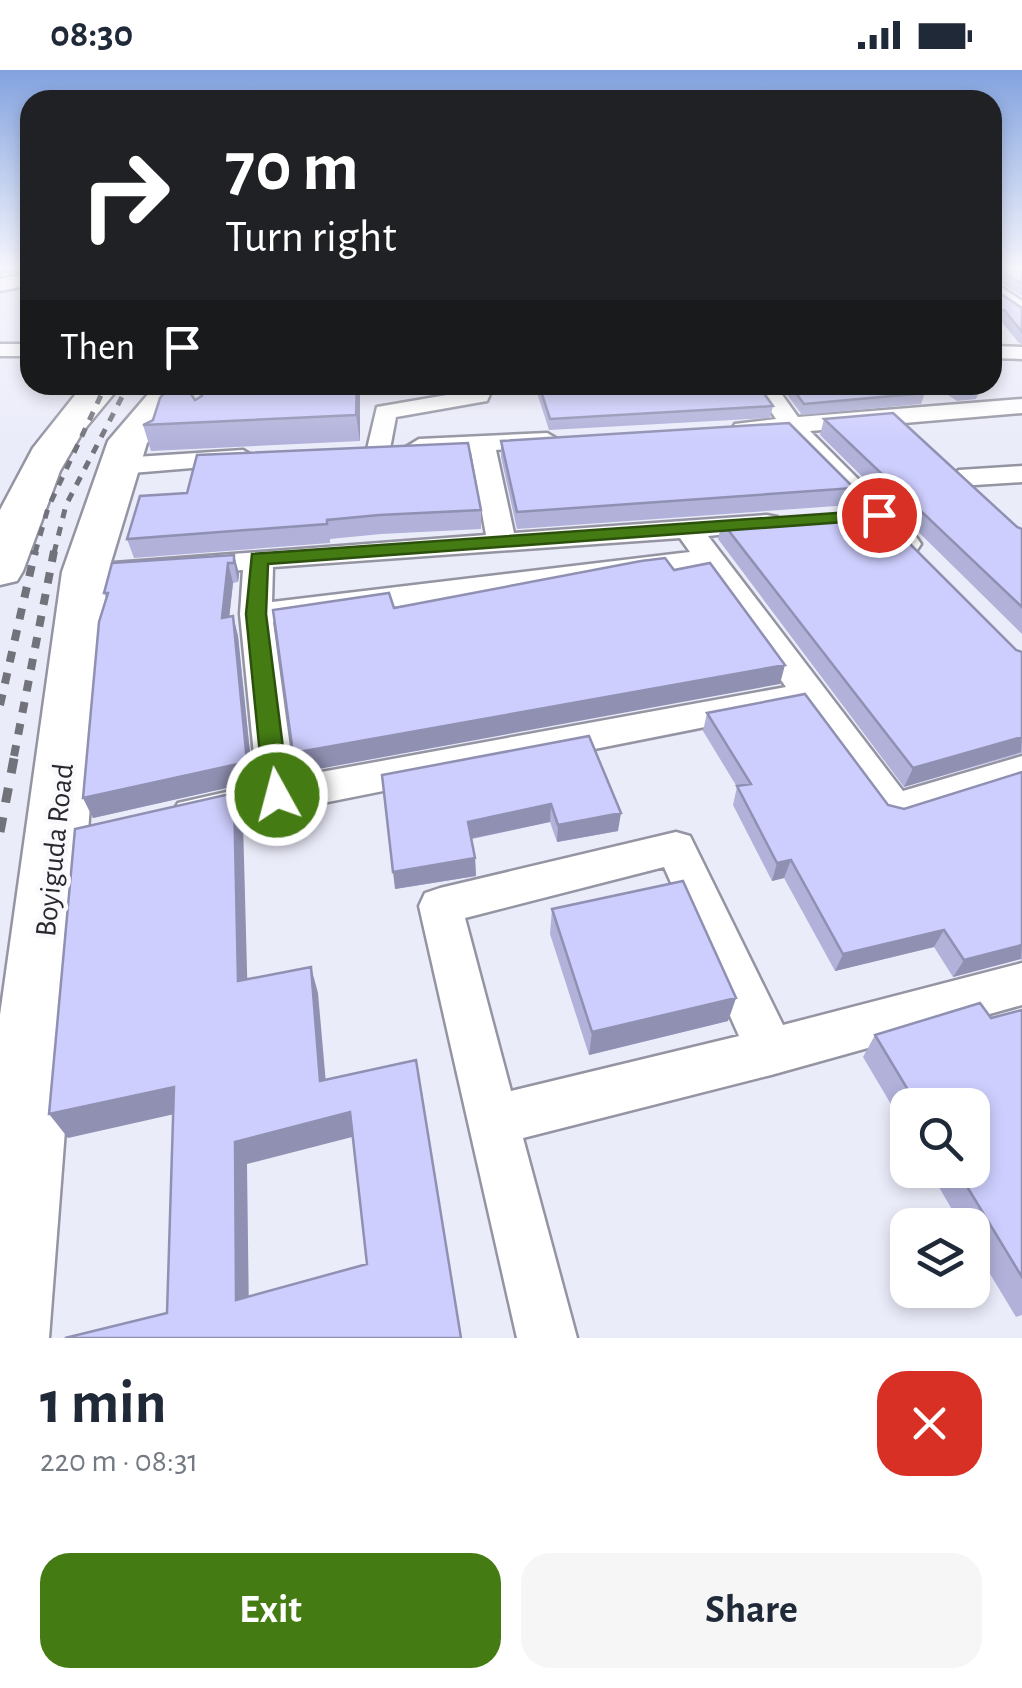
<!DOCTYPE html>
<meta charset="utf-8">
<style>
body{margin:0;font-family:"Alegreya Sans",sans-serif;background:#f6f6f7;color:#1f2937;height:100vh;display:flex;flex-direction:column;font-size:38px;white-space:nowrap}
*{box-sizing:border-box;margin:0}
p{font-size:32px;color:#747a83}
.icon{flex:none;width:55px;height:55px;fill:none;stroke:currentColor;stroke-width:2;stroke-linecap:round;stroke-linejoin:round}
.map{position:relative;height:1268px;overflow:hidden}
.side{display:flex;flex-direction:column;background:#fff;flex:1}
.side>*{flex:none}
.top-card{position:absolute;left:20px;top:20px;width:982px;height:305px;border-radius:30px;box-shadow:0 5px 15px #0003;background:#202124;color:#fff;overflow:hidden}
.tools{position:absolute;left:890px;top:1018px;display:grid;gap:20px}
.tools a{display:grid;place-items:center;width:100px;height:100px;border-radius:20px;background:#fff;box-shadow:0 5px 15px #0003;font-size:50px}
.pin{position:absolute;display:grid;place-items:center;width:85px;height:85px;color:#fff;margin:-42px;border:5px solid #fff;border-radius:50%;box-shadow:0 2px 10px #0007}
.me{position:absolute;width:110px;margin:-55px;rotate:353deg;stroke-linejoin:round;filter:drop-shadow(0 0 8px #0008)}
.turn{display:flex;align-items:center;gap:35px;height:210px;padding:0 40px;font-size:45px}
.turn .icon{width:130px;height:130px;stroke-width:2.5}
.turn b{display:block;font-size:70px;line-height:85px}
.then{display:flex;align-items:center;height:95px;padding:0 40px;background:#0003;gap:20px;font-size:38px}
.round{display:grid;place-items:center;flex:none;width:105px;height:105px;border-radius:30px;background:#f6f6f7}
.summary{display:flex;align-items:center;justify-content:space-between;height:170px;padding:0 40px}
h1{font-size:60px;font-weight:600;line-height:75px}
.cta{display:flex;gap:20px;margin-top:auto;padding:20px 40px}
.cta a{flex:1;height:115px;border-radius:30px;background:#447c13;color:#fff;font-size:40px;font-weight:600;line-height:115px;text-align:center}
.cta a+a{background:#f6f6f7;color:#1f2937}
.status{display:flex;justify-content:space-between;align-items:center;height:70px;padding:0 50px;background:#fff;direction:ltr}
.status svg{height:28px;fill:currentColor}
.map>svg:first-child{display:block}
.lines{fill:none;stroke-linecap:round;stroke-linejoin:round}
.minor-casing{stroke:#9494a2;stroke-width:5}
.primary-casing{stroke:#9494a2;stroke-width:5}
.minor{fill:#fff;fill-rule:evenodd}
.primary{fill:#fff;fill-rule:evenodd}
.rail-far3{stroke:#72727b;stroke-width:4;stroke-dasharray:8 8;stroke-linecap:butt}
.rail-far2{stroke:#72727b;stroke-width:5;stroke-dasharray:9 9;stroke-linecap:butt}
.rail-far1{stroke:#72727b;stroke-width:8;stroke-dasharray:11 11;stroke-linecap:butt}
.rail{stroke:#72727b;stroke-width:9;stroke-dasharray:15 15;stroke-linecap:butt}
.wall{fill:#b1b1da}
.shaded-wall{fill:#9090b2}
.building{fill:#cecefe;stroke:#9090b2;stroke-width:2.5;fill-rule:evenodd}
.route{fill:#447c13;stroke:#2c510c;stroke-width:2.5}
.labels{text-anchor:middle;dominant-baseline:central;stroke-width:9;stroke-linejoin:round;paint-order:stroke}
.street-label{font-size:30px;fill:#28282e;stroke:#fafafd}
</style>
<div class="status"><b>08:30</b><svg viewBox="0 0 49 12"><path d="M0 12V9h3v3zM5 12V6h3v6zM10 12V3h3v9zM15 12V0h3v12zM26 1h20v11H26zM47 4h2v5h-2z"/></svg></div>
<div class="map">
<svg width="1022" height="1268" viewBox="0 0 1022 1268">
<rect width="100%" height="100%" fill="#ebecfa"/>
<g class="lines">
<defs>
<path id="minor" d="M 30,203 L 30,215 L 0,221 L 0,209 Z
M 992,211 L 1022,231 L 1022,246 L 992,227 Z
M 0,274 L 30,274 L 30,286 L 0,286 Z
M 992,276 L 1022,277 L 1022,289 L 992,288 Z
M 472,315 L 494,315 L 487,331 L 396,347 L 389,384 L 380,387 L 367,379 L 377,337 L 470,321 Z
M 753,315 L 775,315 L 798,347 L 1022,329 L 1022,343 L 810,361 L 917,468 L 921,474 L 917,480 L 897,480 L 785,363 L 735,364 L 732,359 L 735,354 L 776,349 Z
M 547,363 L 559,370 L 556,375 L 496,380 L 514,463 L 767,445 L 777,447 L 781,453 L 777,459 L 708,466 L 903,721 L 1022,686 L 1022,714 L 895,754 L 881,750 L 801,638 L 192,759 L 178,755 L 172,744 L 178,733 L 257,715 L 240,544 L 243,500 L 85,511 L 74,508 L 70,502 L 74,496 L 486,465 L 471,382 L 419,385 L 406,377 L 419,369 ZM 680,468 L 690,482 L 272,532 L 273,497 ZM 701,498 L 786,617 L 294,707 L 273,552 Z
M 243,380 L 256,388 L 252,393 L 120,404 L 107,396 L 120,388 Z
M 1022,396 L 1022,412 L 959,416 L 946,408 L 959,400 Z
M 676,762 L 690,766 L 783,955 L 1022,893 L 1022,935 L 771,1005 L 523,1068 L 577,1268 L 517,1268 L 419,836 L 425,823 L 440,818 ZM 664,797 L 739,966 L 511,1021 L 465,848 Z"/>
<path id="primary" d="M 83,315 L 121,315 L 83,361 L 60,401 L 23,501 L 17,511 L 0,515 L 0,440 L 33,378 Z
M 156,315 L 193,315 L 147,373 L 108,502 L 49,1268 L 0,1268 L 0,945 L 62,502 L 108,371 Z"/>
</defs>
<use href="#minor" class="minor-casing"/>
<use href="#primary" class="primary-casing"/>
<use href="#minor" class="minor"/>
<use href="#primary" class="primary"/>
<path class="rail-far3" d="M 102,324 L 106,315
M 124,324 L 128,315"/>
<path class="rail-far2" d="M 35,483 L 48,438 L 103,321
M 54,483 L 66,435 L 125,321"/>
<path class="rail-far1" d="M 0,635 L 35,481
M 14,686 L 54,481"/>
<path class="rail" d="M 0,762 L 15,683"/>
</g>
<path class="wall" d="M 992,197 L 1022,197 L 1022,226 L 994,208 L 992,209 Z
M 992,218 L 1022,238 L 1022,274 L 1019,273 L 1000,250 L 992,250 Z
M 197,315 L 468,315 L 442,322 L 360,323 L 360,371 L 151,381 L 143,355 L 200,327 Z
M 536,315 L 758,315 L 773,336 L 770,348 L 549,360 L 536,320 Z
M 780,315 L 913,315 L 925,323 L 921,334 L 802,345 Z
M 933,315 L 977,315 L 980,318 L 976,329 L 957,331 Z
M 824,349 L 1022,459 L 1022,564 L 820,365 Z
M 501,371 L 854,418 L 850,435 L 517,459 L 501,387 Z
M 140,426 L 481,440 L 481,459 L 381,464 L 330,469 L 330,473 L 134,488 L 127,469 Z
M 722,452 L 1016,580 L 1022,582 L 1022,683 L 904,717 L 718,469 Z
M 234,485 L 239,504 L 238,512 L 233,513 L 229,547 L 233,546 L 238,566 L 253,712 L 93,748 L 83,728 L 106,528 L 104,523 Z
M 707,643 L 888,735 L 904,739 L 1022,702 L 1022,891 L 1021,889 L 953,907 L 934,877 L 835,901 L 784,808 L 772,811 L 733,735 L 737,717 L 703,661 Z
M 589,666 L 618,761 L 557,772 L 550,752 L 472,769 L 475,788 L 476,806 L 395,819 Z
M 552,839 L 736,928 L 728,951 L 589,985 L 550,864 Z
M 1022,940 L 1022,1245 L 1016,1247 L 972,1174 L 972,1155 L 961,1155 L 929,1100 L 972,1100 L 972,1035 L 908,1035 L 908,1063 L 863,987 L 875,965 L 991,948 Z"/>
<path class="shaded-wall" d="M 0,197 L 30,197 L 30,208 L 27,200 L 0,205 Z
M 357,315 L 359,315 L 360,323 L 360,371 L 356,345 Z
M 442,315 L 468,315 L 442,322 Z
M 234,485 L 239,504 L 238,512 L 234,493 Z
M 228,493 L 233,513 L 227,568 L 222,548 Z
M 233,546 L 238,566 L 253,712 L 93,748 L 83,728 Z
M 785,595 L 780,614 L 297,703 L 293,683 Z
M 1022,667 L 1021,682 L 904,717 L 913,698 Z
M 234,723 L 243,752 L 248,937 L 238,911 Z
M 551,734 L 550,752 L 469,769 L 468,752 Z
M 621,743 L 618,761 L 557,772 L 558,755 Z
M 475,788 L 476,806 L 395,819 L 393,802 Z
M 791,790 L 784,808 L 772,811 L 777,793 Z
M 944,860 L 934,877 L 835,901 L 843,884 Z
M 1022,875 L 1021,889 L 953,907 L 964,890 Z
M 311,897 L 318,923 L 328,1036 L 320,1011 Z
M 736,928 L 728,951 L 589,985 L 592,962 Z
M 174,1017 L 188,1041 L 68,1068 L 49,1044 Z
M 350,1042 L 356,1066 L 247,1094 L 249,1248 L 236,1230 L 235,1072 Z"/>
<path class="building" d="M 992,197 L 1022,197 L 1022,214 L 997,198 L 992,201 Z
M 992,218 L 1022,238 L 1022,262 L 1004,240 L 992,240 Z
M 185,315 L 195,330 L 202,326 L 198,315 L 357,315 L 356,345 L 143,355 L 153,350 L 160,328 L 170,316 Z
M 539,315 L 758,315 L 773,336 L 550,349 Z
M 790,315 L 913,315 L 925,323 L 804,334 Z
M 953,315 L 977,315 L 980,318 L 960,320 Z
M 893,343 L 1017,457 L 1022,459 L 1022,537 L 824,349 Z
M 789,353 L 854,418 L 517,442 L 501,371 Z
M 468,373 L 481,440 L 379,445 L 327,450 L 327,454 L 127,469 L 140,426 L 187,423 L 197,385 Z
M 877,441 L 1016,580 L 1022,582 L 1022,667 L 913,698 L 722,452 Z
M 234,485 L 234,493 L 228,493 L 222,548 L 233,546 L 247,692 L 83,728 L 99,552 L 108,523 L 104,523 L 112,493 Z
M 665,488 L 674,500 L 710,493 L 785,595 L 293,683 L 273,540 L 389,523 L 394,538 L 641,491 Z
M 805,624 L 888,735 L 904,739 L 1022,702 L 1022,875 L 964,890 L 944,860 L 843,884 L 791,790 L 777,793 L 737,716 L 751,714 L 707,643 Z
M 589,666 L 621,743 L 558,755 L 551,734 L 468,752 L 475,788 L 393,802 L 382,705 Z
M 234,723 L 238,911 L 311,897 L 320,1011 L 416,990 L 461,1268 L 65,1268 L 167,1243 L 174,1017 L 49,1044 L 75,759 ZM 350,1042 L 367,1194 L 236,1230 L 235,1072 Z
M 683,811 L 736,928 L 592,962 L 552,839 Z
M 980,933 L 991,948 L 1022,940 L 1022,1207 L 957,1100 L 972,1100 L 972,1035 L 917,1035 L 875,965 Z"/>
<linearGradient id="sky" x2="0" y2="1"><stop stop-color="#82a2df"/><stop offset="0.53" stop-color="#f6f6fd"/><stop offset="1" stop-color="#f6f6fd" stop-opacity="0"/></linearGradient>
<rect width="1022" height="374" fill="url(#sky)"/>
<path class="route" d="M 879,440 L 885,441 L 885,449 L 268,494 L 266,544 L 289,725 L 286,732 L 268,732 L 264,725 L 246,544 L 252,484 Z"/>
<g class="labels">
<g class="street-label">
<text transform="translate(55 780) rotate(-84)">Boyiguda Road</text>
</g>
</g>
</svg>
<div class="tools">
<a><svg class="icon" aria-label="search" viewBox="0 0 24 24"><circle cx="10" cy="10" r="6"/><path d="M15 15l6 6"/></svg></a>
<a><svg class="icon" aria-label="layers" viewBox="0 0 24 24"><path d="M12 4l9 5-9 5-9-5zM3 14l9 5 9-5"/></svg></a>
</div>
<div class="pin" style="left:879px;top:445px;background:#d93025"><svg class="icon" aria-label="arrive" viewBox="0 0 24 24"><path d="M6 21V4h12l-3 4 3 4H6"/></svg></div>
<svg class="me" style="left:277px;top:725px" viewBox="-20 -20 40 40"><circle r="17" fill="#447c13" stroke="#fff" stroke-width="3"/><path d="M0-11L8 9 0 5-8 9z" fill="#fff"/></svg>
<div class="top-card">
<div class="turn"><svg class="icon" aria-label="right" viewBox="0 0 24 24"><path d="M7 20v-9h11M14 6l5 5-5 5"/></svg><div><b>70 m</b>Turn right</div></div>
<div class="then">Then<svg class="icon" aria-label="arrive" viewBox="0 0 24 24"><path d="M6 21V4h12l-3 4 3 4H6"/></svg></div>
</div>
</div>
<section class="side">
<div class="summary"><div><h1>1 min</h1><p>220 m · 08:31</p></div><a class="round" style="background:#d93025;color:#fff"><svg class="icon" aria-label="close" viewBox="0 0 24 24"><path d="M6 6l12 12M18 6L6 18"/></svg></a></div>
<div class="cta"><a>Exit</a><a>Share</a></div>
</section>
